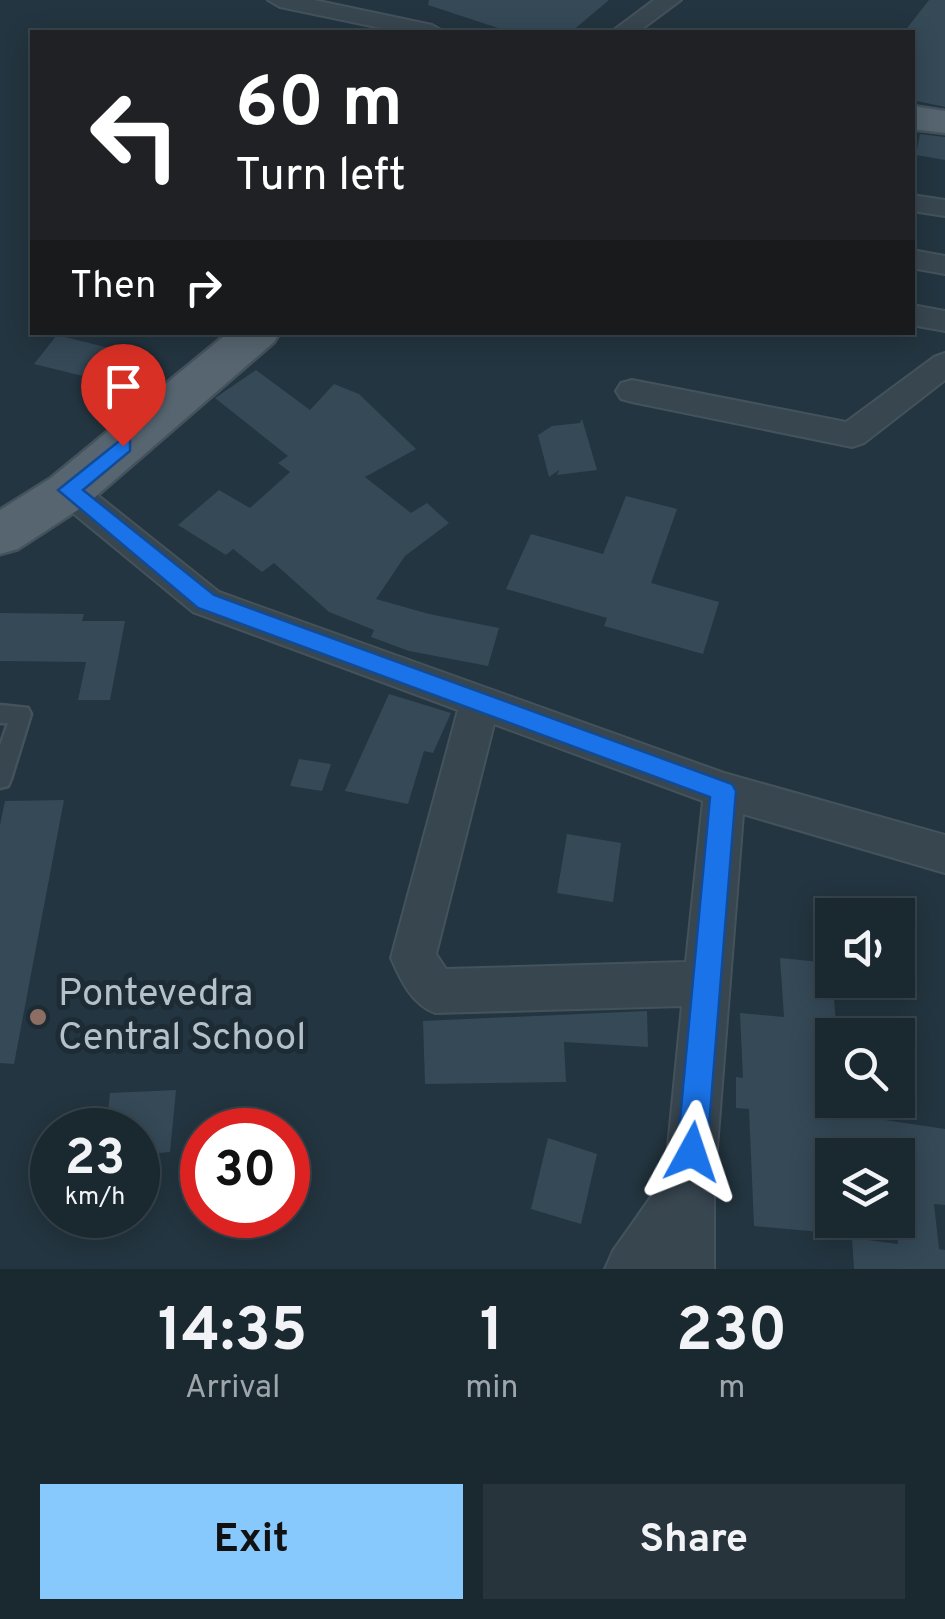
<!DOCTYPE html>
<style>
body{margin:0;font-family:Overpass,sans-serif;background:#27343c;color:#f1f3f6;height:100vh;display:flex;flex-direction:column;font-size:38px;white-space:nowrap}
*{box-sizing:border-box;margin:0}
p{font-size:32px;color:#9fa6ab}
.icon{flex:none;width:55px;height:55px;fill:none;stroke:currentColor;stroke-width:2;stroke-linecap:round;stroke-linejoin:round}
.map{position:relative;height:1269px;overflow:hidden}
.sheet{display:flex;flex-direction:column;background:#1a2830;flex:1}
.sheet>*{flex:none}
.banner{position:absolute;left:30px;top:30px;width:885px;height:305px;border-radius:0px;box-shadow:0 5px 25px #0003,0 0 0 2px #38444c;background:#202124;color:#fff;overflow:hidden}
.buttons{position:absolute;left:815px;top:898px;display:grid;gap:20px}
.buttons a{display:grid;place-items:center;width:100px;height:100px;border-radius:0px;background:#1a2830;box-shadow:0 5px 25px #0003,0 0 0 2px #38444c;font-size:50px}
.speed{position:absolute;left:30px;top:1108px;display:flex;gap:20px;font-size:50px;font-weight:700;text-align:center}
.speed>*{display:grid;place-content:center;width:130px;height:130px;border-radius:50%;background:#1a2830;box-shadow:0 5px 25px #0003,0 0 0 2px #38444c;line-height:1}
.speed small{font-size:25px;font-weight:400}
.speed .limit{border:15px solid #d22;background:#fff;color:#111}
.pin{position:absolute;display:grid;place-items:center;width:85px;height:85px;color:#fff;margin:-102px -42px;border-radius:50% 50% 50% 0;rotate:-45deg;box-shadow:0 0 10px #0007}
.pin .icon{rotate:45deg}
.me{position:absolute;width:110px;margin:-55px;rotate:5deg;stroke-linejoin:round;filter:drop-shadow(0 0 8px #0008)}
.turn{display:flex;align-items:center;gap:35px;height:210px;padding:0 40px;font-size:45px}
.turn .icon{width:130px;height:130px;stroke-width:2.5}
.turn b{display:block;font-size:70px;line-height:85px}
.then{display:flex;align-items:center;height:95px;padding:0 40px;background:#0003;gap:20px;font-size:38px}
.eta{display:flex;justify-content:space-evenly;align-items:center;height:170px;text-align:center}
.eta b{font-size:60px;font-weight:700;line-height:70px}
.action{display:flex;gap:20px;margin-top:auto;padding:20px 40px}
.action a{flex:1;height:115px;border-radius:0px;background:#87c8fd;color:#111;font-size:40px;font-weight:700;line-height:115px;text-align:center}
.action a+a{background:#27343c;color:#f1f3f6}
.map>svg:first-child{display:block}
.building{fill:#354957}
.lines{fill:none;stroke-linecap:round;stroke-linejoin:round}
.lane-casing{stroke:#44525c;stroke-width:5}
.street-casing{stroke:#44525c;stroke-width:4}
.primary-casing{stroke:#44525c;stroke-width:5}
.lane{fill:#384650;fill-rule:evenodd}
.street{fill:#384650;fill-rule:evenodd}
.primary{fill:#566570;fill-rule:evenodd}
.route{fill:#1a73e8;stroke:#114b97;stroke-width:2.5}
.education-dot{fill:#8d6e63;stroke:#1d2b35;stroke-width:4}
.labels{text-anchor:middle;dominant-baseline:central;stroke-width:10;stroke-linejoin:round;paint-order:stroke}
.near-poi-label{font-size:38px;fill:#b4c1cb;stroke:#1d2b35;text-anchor:start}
</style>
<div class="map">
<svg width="945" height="1269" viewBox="0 0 945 1269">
<rect width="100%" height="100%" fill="#233540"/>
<path class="building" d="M 429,0 L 609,0 L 571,32 L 510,32 L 428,5 Z
M 929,0 L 945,0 L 945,107 L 912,100 L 912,32 L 904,32 Z
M 920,134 L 945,137 L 945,160 L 916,155 Z
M 57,335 L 121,351 L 99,380 L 34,364 Z
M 256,370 L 310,410 L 334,384 L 359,394 L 416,449 L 365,477 L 411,513 L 427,503 L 449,523 L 405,556 L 376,599 L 429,614 L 499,628 L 488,666 L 409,651 L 371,637 L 374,630 L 329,612 L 274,563 L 262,572 L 233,549 L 226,555 L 178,525 L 219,490 L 250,508 L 290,472 L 278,463 L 288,456 L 215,398 Z
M 582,419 L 597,470 L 557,475 L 559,470 L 549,477 L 538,435 L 552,426 L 580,423 Z
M 626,496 L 677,509 L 651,583 L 719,602 L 703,654 L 604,626 L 607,618 L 506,589 L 531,534 L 603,554 Z
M 0,613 L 84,614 L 82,621 L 125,621 L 110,700 L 78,700 L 86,662 L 0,661 Z
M 389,694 L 451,713 L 433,753 L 424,751 L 408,804 L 345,791 Z
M 299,759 L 331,764 L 322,791 L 290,786 Z
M 64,800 L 14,1064 L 0,1063 L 0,825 L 5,801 Z
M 567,834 L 621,843 L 613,902 L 557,893 Z
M 780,958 L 831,963 L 837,1035 L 832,1035 L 832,1112 L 945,1129 L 945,1205 L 934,1204 L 939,1249 L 945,1250 L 945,1269 L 854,1269 L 852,1238 L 898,1244 L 898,1155 L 832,1155 L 832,1233 L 754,1226 L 749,1109 L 736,1108 L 736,1077 L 743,1078 L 740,1013 L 784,1017 Z
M 647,1011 L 648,1047 L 564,1042 L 566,1082 L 425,1084 L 423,1021 Z
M 176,1090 L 170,1152 L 138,1155 L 138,1130 L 106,1130 L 110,1093 Z
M 548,1138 L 597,1154 L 581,1224 L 531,1209 Z"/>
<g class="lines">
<defs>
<path id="lane" d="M 0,705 L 28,708 L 31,714 L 11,779 L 8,786 L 0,788 L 0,746 L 8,723 L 0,723 Z"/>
<path id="street" d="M 268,0 L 314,0 L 432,25 L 444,32 L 400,32 L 280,7 Z
M 654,0 L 681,0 L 638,32 L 611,32 Z
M 912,195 L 945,200 L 945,216 L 912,211 Z
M 912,250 L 945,256 L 945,274 L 912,268 Z
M 912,305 L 945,311 L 945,331 L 912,325 Z
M 945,353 L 945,380 L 864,443 L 852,447 L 632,402 L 621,399 L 616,391 L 621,383 L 632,380 L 846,422 L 934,357 Z
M 69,478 L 81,482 L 219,592 L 724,773 L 945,835 L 945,873 L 743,814 L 714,1186 L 714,1269 L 605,1269 L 613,1251 L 665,1177 L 682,1006 L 435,1013 C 412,1004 401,981 391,958 L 458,710 L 193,612 L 57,500 L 52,491 L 57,482 ZM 494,724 L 703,801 L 686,962 L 446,969 L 436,954 Z"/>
<path id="primary" d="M 912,106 L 945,111 L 945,133 L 912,129 Z
M 229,332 L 280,332 L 274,342 L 87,504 L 18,549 L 0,554 L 0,510 L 51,478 Z"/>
</defs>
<use href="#lane" class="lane-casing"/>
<use href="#street" class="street-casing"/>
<use href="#primary" class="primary-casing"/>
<use href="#lane" class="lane"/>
<use href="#street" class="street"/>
<use href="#primary" class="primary"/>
</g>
<path class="route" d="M 123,438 L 130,440 L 130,451 L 83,490 L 214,595 L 732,784 L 736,791 L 707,1152 L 703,1163 L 692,1167 L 682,1163 L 677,1152 L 710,797 L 198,608 L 58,490 Z"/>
<circle class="education-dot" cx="38" cy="1017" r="10"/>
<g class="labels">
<g class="near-poi-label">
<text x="58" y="995">Pontevedra<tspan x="58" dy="44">Central School</tspan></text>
</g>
</g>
</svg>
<div class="buttons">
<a><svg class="icon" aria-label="sound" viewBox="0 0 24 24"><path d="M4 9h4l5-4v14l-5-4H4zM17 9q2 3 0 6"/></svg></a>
<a><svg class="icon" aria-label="search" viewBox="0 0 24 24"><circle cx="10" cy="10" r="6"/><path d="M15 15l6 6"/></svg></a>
<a><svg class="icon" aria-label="layers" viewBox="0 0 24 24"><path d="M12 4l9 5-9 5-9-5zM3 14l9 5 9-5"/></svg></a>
</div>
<div class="speed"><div>23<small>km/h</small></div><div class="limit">30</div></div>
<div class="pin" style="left:123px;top:446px;background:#d93025"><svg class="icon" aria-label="arrive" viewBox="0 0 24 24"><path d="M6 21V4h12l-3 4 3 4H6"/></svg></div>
<svg class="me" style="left:692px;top:1152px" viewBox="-20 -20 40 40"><path d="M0-17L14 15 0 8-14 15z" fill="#1a73e8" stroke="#fff" stroke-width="4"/></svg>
<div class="banner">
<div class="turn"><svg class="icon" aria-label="left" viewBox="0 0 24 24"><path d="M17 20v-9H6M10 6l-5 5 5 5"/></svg><div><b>60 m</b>Turn left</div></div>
<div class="then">Then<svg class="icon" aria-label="right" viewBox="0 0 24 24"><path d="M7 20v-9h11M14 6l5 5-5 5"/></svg></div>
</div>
</div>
<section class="sheet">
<div class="eta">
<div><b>14:35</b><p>Arrival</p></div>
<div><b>1</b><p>min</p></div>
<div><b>230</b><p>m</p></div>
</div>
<div class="action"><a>Exit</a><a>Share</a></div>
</section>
